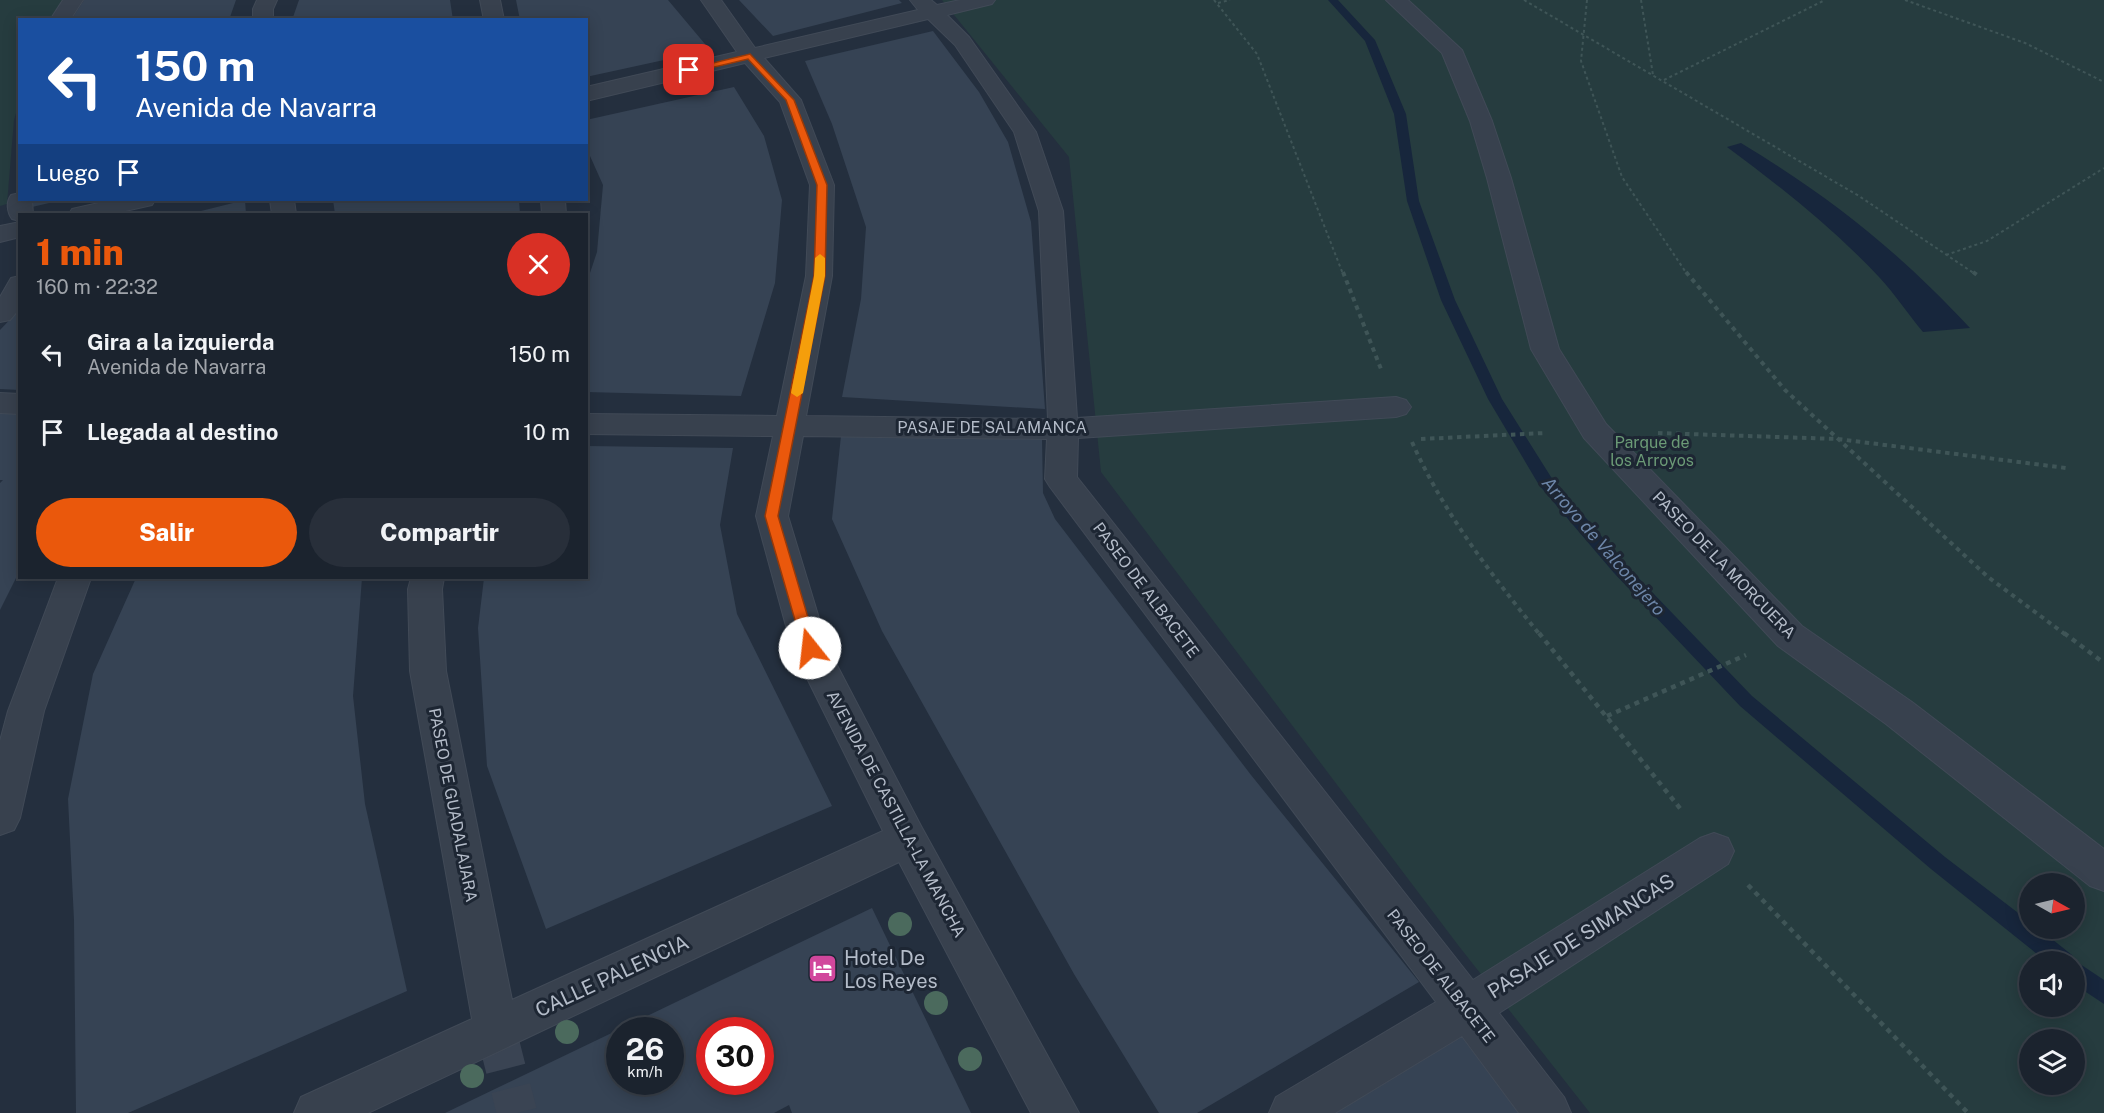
<!DOCTYPE html>
<html lang="es">
<meta charset="utf-8">
<style>
body{margin:0;font-family:"Public Sans",sans-serif;background:#282f3a;color:#f1f3f6;height:100vh;display:flex;flex-direction:column;font-size:22px;white-space:nowrap}
*{box-sizing:border-box;margin:0}
p{font-size:20px;color:#a0a4aa}
.icon{flex:none;width:33px;height:33px;fill:none;stroke:currentColor;stroke-width:2;stroke-linecap:round;stroke-linejoin:round}
.map{position:relative;flex:1;overflow:hidden}
.sheet{position:absolute;left:18px;top:213px;width:570px;height:366px;display:flex;flex-direction:column;background:#1b232e;border-radius:0px;box-shadow:0 3px 15px #0003,0 0 0 2px #39404a}
.sheet>*{flex:none}
.banner{position:absolute;left:18px;top:18px;width:570px;height:183px;border-radius:0px;box-shadow:0 3px 15px #0003,0 0 0 2px #39404a;background:#1a4fa0;color:#fff;overflow:hidden}
.needle{width:39px;rotate:98deg}
.buttons{position:absolute;left:2019px;top:873px;display:grid;gap:12px}
.buttons a{display:grid;place-items:center;width:66px;height:66px;border-radius:50%;background:#1b232e;box-shadow:0 3px 15px #0003,0 0 0 2px #39404a;font-size:30px}
.speed{position:absolute;left:606px;top:1017px;display:flex;gap:12px;font-size:30px;font-weight:700;text-align:center}
.speed>*{display:grid;place-content:center;width:78px;height:78px;border-radius:50%;background:#1b232e;box-shadow:0 3px 15px #0003,0 0 0 2px #39404a;line-height:1}
.speed small{font-size:15px;font-weight:400}
.speed .limit{border:9px solid #d22;background:#fff;color:#111}
.pin{position:absolute;display:grid;place-items:center;width:51px;height:51px;color:#fff;margin:-26px;border-radius:12px;box-shadow:0 3px 9px #0006}
.me{position:absolute;width:66px;margin:-33px;rotate:344deg;stroke-linejoin:round;filter:drop-shadow(0 0 4px #0008)}
.turn{display:flex;align-items:center;gap:21px;height:126px;padding:0 18px;font-size:27px}
.turn .icon{width:78px;height:78px;stroke-width:2.5}
.turn b{display:block;font-size:42px;line-height:51px}
.then{display:flex;align-items:center;height:57px;padding:0 18px;background:#0003;gap:12px;font-size:22px}
.round{display:grid;place-items:center;flex:none;width:63px;height:63px;border-radius:32px;background:#282f3a}
.headline{display:flex;align-items:center;justify-content:space-between;height:102px;padding:0 18px}
h1{font-size:36px;font-weight:800;line-height:45px;color:#ea580c}
.primary-button{display:flex;gap:12px;margin-top:auto;padding:12px 18px}
.primary-button a{flex:1;height:69px;border-radius:36px;background:#ea580c;color:#fff;font-size:24px;font-weight:800;line-height:69px;text-align:center}
.primary-button a+a{background:#282f3a;color:#f1f3f6}
ul{padding:0;list-style:none}
li{display:flex;align-items:center;gap:18px;height:78px;padding:0 18px}
li div{flex:1}
li b{display:block;font-size:22px}
li em{font-style:normal}
.map>svg:first-child{display:block}
.green{fill:#263c3f;fill-rule:evenodd}
.water{fill:#17263c}
.lines{fill:none;stroke-linecap:round;stroke-linejoin:round}
.stream{fill:#17263c;fill-rule:evenodd}
.building{fill:#364354;fill-rule:evenodd}
.minor-tunnel{stroke:#3a4453;stroke-width:40;stroke-dasharray:40 20;stroke-linecap:butt}
.minor-casing{stroke:#414a57;stroke-width:2}
.path-far2{stroke:#3f5557;stroke-width:2;stroke-dasharray:3 3;stroke-linecap:butt}
.path-far1{stroke:#3f5557;stroke-width:4;stroke-dasharray:4.5 4.5;stroke-linecap:butt}
.path{stroke:#3f5557;stroke-width:4.5;stroke-dasharray:5 5;stroke-linecap:butt}
.minor{fill:#38414e;fill-rule:evenodd}
.tree{fill:#4b6a5d}
.route{fill:#ea580c;stroke:#983908;stroke-width:1.5}
.slow{fill:#f59e0b}
.labels{text-anchor:middle;dominant-baseline:central;stroke-width:6;stroke-linejoin:round;paint-order:stroke}
.street-label{font-size:16px;fill:#b4bcc9;stroke:#1d2633}
.park-label{font-size:16px;fill:#6b9a76;stroke:#1d2633}
.water-label{font-size:18px;font-style:italic;fill:#6d86a8;stroke:#1d2633}
.near-street-label{font-size:20px;fill:#b4bcc9;stroke:#1d2633}
.near-poi-label{font-size:20px;fill:#b4bcc9;stroke:#1d2633;text-anchor:start}
</style>
<div class="map">
<svg width="2104" height="1113" viewBox="0 0 2104 1113">
<rect width="100%" height="100%" fill="#242f3e"/>
<path class="green" d="M 0,0 L 65,0 L 53,19 L 20,20 L 19,103 L 14,120 L 7,204 L 0,206 Z
M 942,0 L 2104,0 L 2104,1113 L 1590,1113 L 1458,945 L 1101,472 L 1069,157 ZM 2030,884 L 2074,884 L 2074,928 L 2030,928 ZM 2030,962 L 2074,962 L 2074,1006 L 2030,1006 ZM 2030,1040 L 2074,1040 L 2074,1084 L 2030,1084 Z"/>
<path class="water" d="M 1741,143 C 1833,199 1897,250 1970,328 L 1923,332 C 1908,314 1895,294 1879,277 C 1833,228 1781,187 1727,147 Z"/>
<g class="lines">
<path class="stream" d="M 1328,0 L 1338,0 L 1375,40 L 1406,114 L 1419,201 L 1455,300 L 1502,399 L 1551,477 L 1626,565 L 1752,696 L 1945,857 L 2030,922 L 2030,928 L 2038,928 L 2072,955 L 2074,960 L 2104,980 L 2104,1004 L 2074,984 L 2074,962 L 2047,962 L 1931,869 L 1740,706 L 1614,573 L 1539,485 L 1488,399 L 1441,300 L 1407,201 L 1394,114 L 1365,41 Z"/>
</g>
<path class="building" d="M 84,0 L 236,0 L 229,20 L 71,20 Z
M 299,0 L 450,0 L 453,20 L 292,20 Z
M 516,0 L 668,0 L 710,50 L 586,77 L 586,20 L 520,20 Z
M 739,0 L 899,0 L 902,3 L 773,36 Z
M 933,31 L 979,92 L 1008,142 L 1031,222 L 1045,409 L 842,397 L 861,299 L 866,227 L 832,124 L 805,61 Z
M 734,87 L 764,136 L 782,200 L 775,283 L 741,396 L 586,392 L 586,285 L 597,252 L 603,185 L 586,147 L 586,120 Z
M 32,200 L 62,200 L 32,207 Z
M 245,200 L 246,214 L 189,214 Z
M 333,200 L 519,200 L 520,214 L 335,214 Z
M 20,309 L 20,390 L 0,389 L 0,330 Z
M 0,412 L 20,413 L 20,570 L 0,610 L 0,483 L 3,480 L 0,480 Z
M 841,436 L 1042,439 L 1043,493 L 1055,519 L 1251,775 L 1419,982 L 1197,1113 L 1159,1113 L 1074,974 L 882,631 L 832,519 Z
M 586,446 L 733,448 L 720,525 L 737,614 L 832,806 L 546,929 L 487,766 L 478,628 L 484,578 L 586,578 Z
M 136,578 L 362,578 L 353,696 L 365,804 L 407,991 L 128,1113 L 76,1113 L 74,920 L 68,799 L 93,674 Z
M 872,908 L 971,1113 L 792,1113 L 789,1105 L 774,1113 L 445,1113 ZM 620,1030 L 670,1030 L 670,1082 L 620,1082 ZM 710,1030 L 760,1030 L 760,1082 L 710,1082 Z
M 1460,1029 L 1526,1113 L 1325,1113 Z"/>
<g class="lines">
<path class="minor-tunnel" d="M 496,1030 L 517,1113"/>
<defs>
<path id="minor" d="M 63,0 L 83,0 L 70,20 L 50,20 Z
M 257,0 L 277,0 L 273,9 L 273,20 L 253,20 L 253,9 Z
M 480,0 L 500,0 L 504,20 L 484,20 Z
M 701,0 L 721,0 L 755,48 L 918,10 L 910,0 L 931,0 L 937,5 L 960,0 L 995,0 L 992,4 L 947,15 L 969,37 L 1036,132 L 1063,211 L 1077,418 L 1396,397 L 1406,400 L 1411,407 L 1406,414 L 1396,417 L 1078,438 L 1077,477 L 1473,980 L 1700,838 L 1714,833 L 1728,838 L 1734,851 L 1728,864 L 1499,1013 L 1564,1097 L 1571,1113 L 1519,1113 L 1462,1036 L 1335,1113 L 1269,1113 L 1276,1097 L 1436,1002 L 1050,487 L 1045,479 L 1047,439 L 803,436 L 788,516 L 828,648 L 921,826 L 1079,1113 L 1031,1113 L 899,862 L 368,1113 L 294,1113 L 301,1097 L 472,1019 L 410,671 L 408,589 L 411,578 L 444,578 L 442,589 L 446,671 L 512,1000 L 883,831 L 792,648 L 756,516 L 773,436 L 586,434 L 586,414 L 777,416 L 806,276 L 810,185 L 780,102 L 745,63 L 586,101 L 586,87 L 737,52 ZM 928,19 L 955,45 L 1014,132 L 1039,211 L 1048,419 L 806,416 L 832,276 L 834,185 L 801,100 L 764,58 Z
M 1386,0 L 1408,0 L 1462,50 L 1492,121 L 1511,178 L 1559,349 L 1606,424 L 1802,626 L 1912,702 L 2104,849 L 2104,891 L 2090,886 L 1886,724 L 1778,646 L 1584,438 L 1531,349 L 1487,178 L 1470,121 L 1442,53 Z
M 20,193 L 20,200 L 32,200 L 33,214 L 20,214 L 20,221 L 12,219 C 7,212 6,202 11,195 Z
M 112,200 L 155,200 L 152,205 L 112,214 L 69,214 L 72,209 Z
M 270,200 L 294,200 L 296,214 L 272,214 Z
M 541,200 L 565,200 L 566,214 L 542,214 Z
M 20,222 L 20,237 L 0,242 L 0,226 Z
M 20,276 L 20,308 L 10,320 L 0,322 L 0,297 L 11,278 Z
M 0,393 L 20,394 L 20,414 L 0,413 Z
M 58,578 L 91,578 L 44,711 L 20,818 L 14,830 L 0,835 L 0,741 L 8,711 Z"/>
</defs>
<use href="#minor" class="minor-casing"/>
<path class="path-far2" d="M 1214,0 L 1257,54 L 1343,274
M 1524,0 L 1859,196 L 1975,274
M 1587,0 L 1581,61 L 1622,177 L 1687,274
M 1641,0 L 1653,75
M 1905,0 L 2025,43 L 2104,82
M 1218,3 L 1230,0
M 1664,80 L 1825,0
M 1946,255 L 1987,241 L 2104,168"/>
<path class="path-far1" d="M 1343,272 L 1381,369
M 1686,272 L 1785,390 L 1988,577 L 2066,635
M 1973,272 L 1977,275
M 1658,433 L 1838,439 L 2066,468
M 1421,439 L 1545,433
M 1412,442 C 1444,514 1491,574 1540,635"/>
<path class="path" d="M 1539,633 L 1683,812
M 2064,633 L 2104,663
M 1607,716 L 1746,655
M 1748,885 L 1968,1113"/>
<use href="#minor" class="minor"/>
</g>
<g class="tree">
<circle cx="900" cy="924" r="12"/>
<circle cx="936" cy="1003" r="12"/>
<circle cx="567" cy="1032" r="12"/>
<circle cx="970" cy="1059" r="12"/>
<circle cx="472" cy="1076" r="12"/>
</g>
<path class="route" d="M 750,54 L 794,100 L 827,185 L 825,276 L 778,516 L 817,648 L 810,654 L 803,648 L 765,516 L 814,276 L 817,185 L 786,100 L 748,59 L 689,73 L 684,70 Z"/>
<path class="slow" d="M 820,254 L 825,258 L 825,276 L 803,393 L 797,397 L 791,393 L 814,276 L 815,258 Z"/>
<defs>
<symbol id="hotel-square" viewBox="-11 -11 22 22"><rect x="-9" y="-9" width="18" height="18" rx="4" fill="#d1479c" stroke="#1d2633"/><path d="M-6-4.5h1.5V1H6V5H4.5V3h-9V5H-6ZM-4 0a1.8 1.8 0 1 1 3.6 0ZM.5 0V-2.5h3Q6-2.5 6 0Z" fill="#fff"/></symbol>
</defs>
<g fill-rule="evenodd">
<use href="#hotel-square" x="806" y="952" width="33" height="33"/>
</g>
<g class="labels">
<g class="street-label">
<text x="992" y="427">PASAJE DE SALAMANCA</text>
<text transform="translate(1724 565) rotate(46)">PASEO DE LA MORCUERA</text>
<text transform="translate(1146 590) rotate(53)">PASEO DE ALBACETE</text>
<text transform="translate(453 805) rotate(79)">PASEO DE GUADALAJARA</text>
<text transform="translate(896 814) rotate(62)">AVENIDA DE CASTILLA-LA MANCHA</text>
<text transform="translate(1441 976) rotate(52)">PASEO DE ALBACETE</text>
</g>
<g class="park-label">
<text x="1652" y="442">Parque de<tspan x="1652" dy="18">los Arroyos</tspan></text>
</g>
<g class="water-label">
<text transform="translate(1604 546) rotate(49)">Arroyo de Valconejero</text>
</g>
<g class="near-street-label">
<text transform="translate(1581 936) rotate(-32)">PASAJE DE SIMANCAS</text>
<text transform="translate(612 976) rotate(-25)">CALLE PALENCIA</text>
</g>
<g class="near-poi-label">
<text x="844" y="958">Hotel De<tspan x="844" dy="23">Los Reyes</tspan></text>
</g>
</g>
</svg>
<div class="buttons">
<a><svg class="needle" viewBox="-14 -14 28 28"><path d="M0-13l5 13h-10z" fill="#e53935"/><path d="M0 13l5-13h-10z" fill="#a0a4aa"/></svg></a>
<a><svg class="icon" aria-label="sound" viewBox="0 0 24 24"><path d="M4 9h4l5-4v14l-5-4H4zM17 9q2 3 0 6"/></svg></a>
<a><svg class="icon" aria-label="layers" viewBox="0 0 24 24"><path d="M12 4l9 5-9 5-9-5zM3 14l9 5 9-5"/></svg></a>
</div>
<div class="speed"><div>26<small>km/h</small></div><div class="limit">30</div></div>
<div class="pin" style="left:689px;top:70px;background:#d93025"><svg class="icon" aria-label="arrive" viewBox="0 0 24 24"><path d="M6 21V4h12l-3 4 3 4H6"/></svg></div>
<svg class="me" style="left:810px;top:648px" viewBox="-20 -20 40 40"><circle r="19" fill="#fff"/><path d="M0-13L10 11 0 6-10 11z" fill="#ea580c"/></svg>
<div class="banner">
<div class="turn"><svg class="icon" aria-label="left" viewBox="0 0 24 24"><path d="M17 20v-9H6M10 6l-5 5 5 5"/></svg><div><b>150 m</b>Avenida de Navarra</div></div>
<div class="then">Luego<svg class="icon" aria-label="arrive" viewBox="0 0 24 24"><path d="M6 21V4h12l-3 4 3 4H6"/></svg></div>
</div>
<section class="sheet">
<div class="headline"><div><h1>1 min</h1><p>160 m · 22:32</p></div><a class="round" style="background:#d93025;color:#fff"><svg class="icon" aria-label="close" viewBox="0 0 24 24"><path d="M6 6l12 12M18 6L6 18"/></svg></a></div>
<ul>
<li><svg class="icon" aria-label="left" viewBox="0 0 24 24"><path d="M17 20v-9H6M10 6l-5 5 5 5"/></svg><div><b>Gira a la izquierda</b><p>Avenida de Navarra</p></div><em>150 m</em></li>
<li><svg class="icon" aria-label="arrive" viewBox="0 0 24 24"><path d="M6 21V4h12l-3 4 3 4H6"/></svg><div><b>Llegada al destino</b></div><em>10 m</em></li>
</ul>
<div class="primary-button"><a>Salir</a><a>Compartir</a></div>
</section>
</div>
